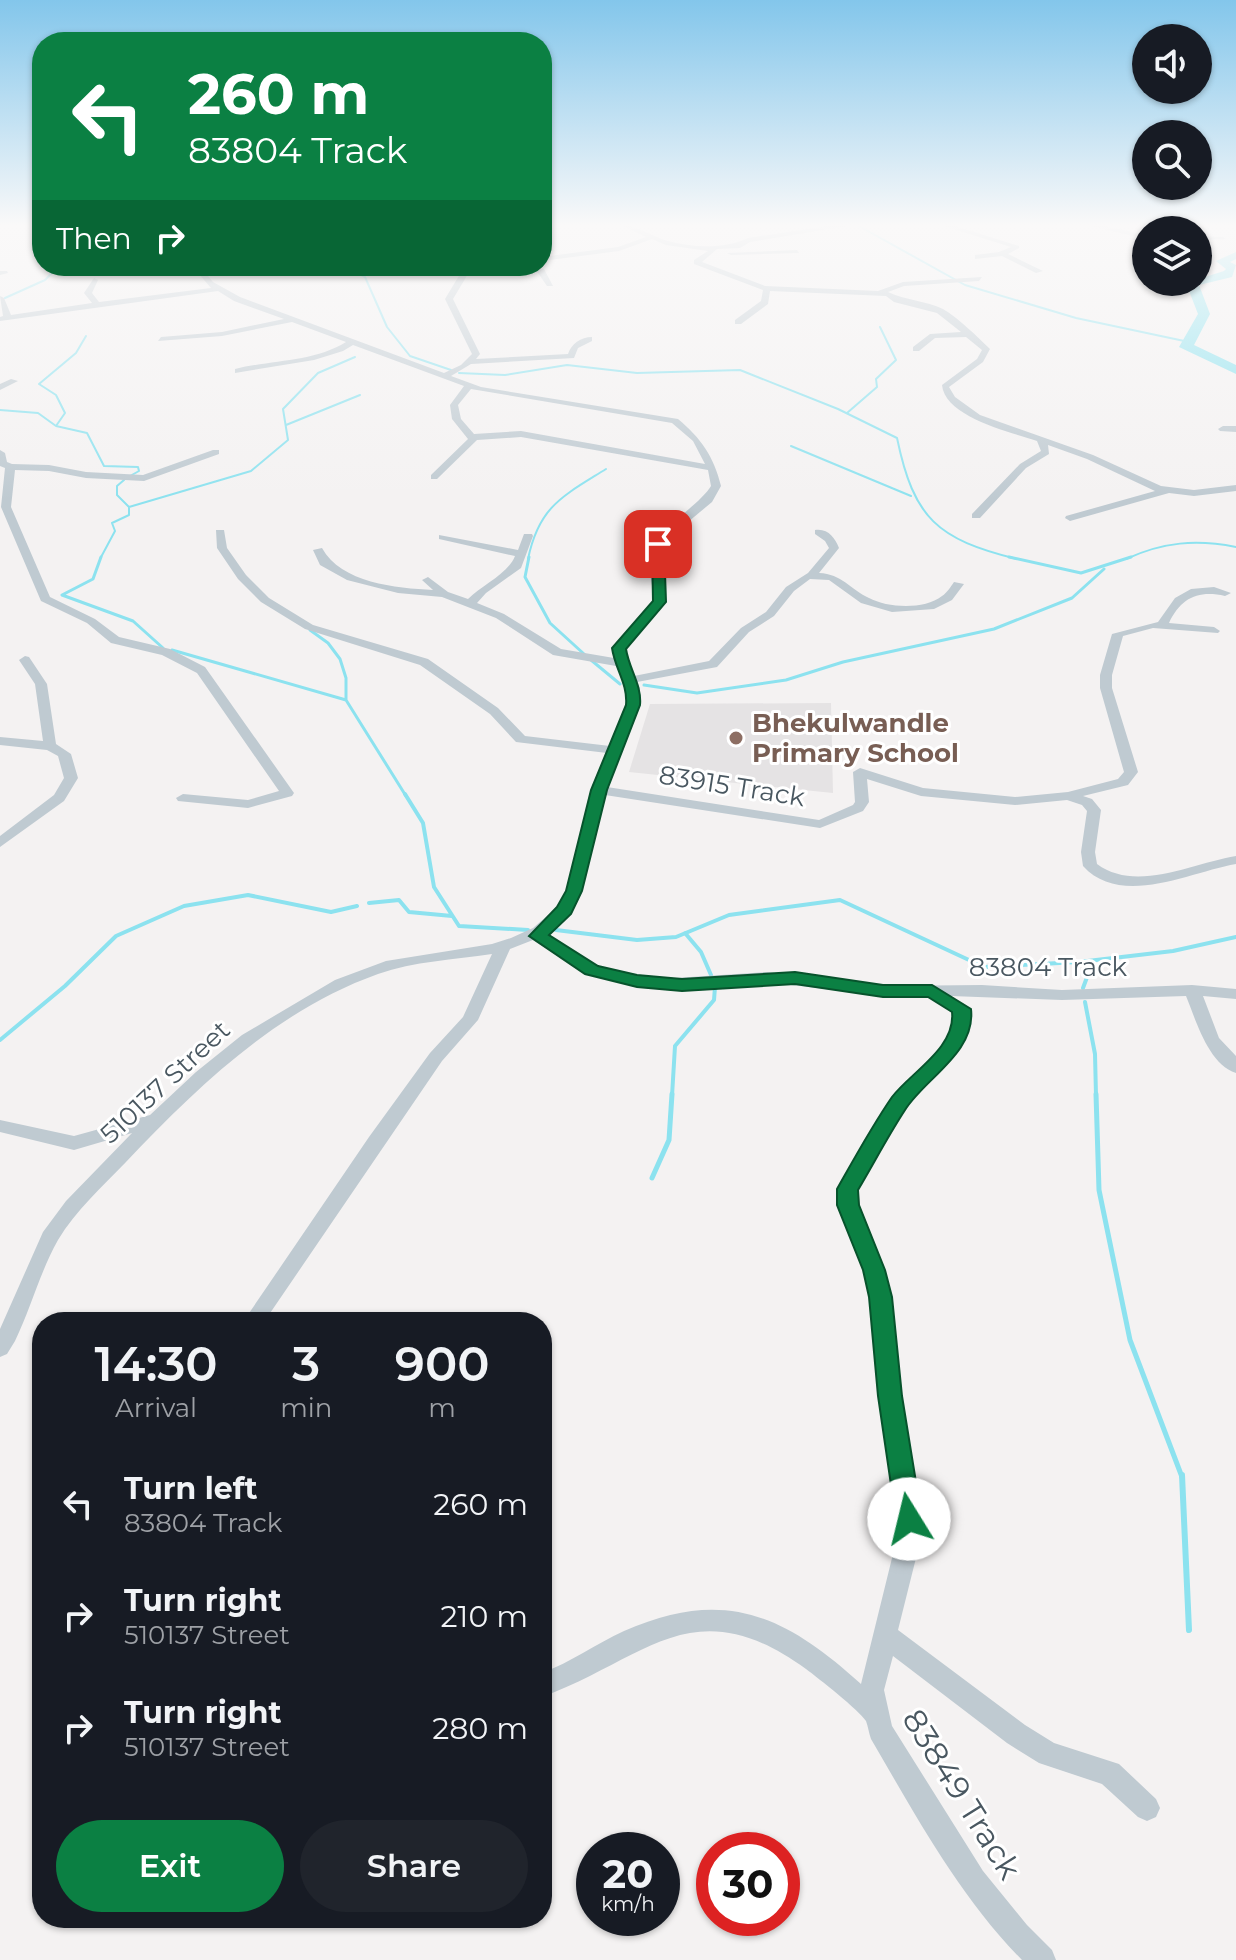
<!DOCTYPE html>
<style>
body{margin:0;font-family:Montserrat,sans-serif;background:#20242c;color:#f1f3f6;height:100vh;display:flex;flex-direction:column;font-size:30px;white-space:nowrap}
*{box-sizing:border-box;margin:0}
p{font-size:26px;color:#9ea1a6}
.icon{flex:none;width:44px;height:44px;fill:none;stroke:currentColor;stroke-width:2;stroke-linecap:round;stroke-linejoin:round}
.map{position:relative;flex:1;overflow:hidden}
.side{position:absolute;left:32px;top:1312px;width:520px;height:616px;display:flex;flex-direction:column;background:#171b24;border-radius:32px;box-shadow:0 2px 6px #0004}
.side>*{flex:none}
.hud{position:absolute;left:32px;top:32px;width:520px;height:244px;border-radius:32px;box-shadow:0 2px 6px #0004;background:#0b8043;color:#fff;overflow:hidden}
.controls{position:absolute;left:1132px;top:24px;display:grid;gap:16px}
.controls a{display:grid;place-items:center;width:80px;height:80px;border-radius:50%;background:#171b24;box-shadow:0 2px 6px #0004;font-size:40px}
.speed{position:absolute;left:576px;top:1832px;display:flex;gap:16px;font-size:40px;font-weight:700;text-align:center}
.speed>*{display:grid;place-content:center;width:104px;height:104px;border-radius:50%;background:#171b24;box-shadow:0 2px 6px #0004;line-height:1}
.speed small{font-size:20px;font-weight:400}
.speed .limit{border:12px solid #d22;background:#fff;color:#111}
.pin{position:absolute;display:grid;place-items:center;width:68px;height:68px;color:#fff;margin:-34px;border-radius:16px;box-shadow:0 4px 12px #0006}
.me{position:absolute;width:88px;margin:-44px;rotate:351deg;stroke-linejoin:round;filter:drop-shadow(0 0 6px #0008)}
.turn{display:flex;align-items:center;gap:28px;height:168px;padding:0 24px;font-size:36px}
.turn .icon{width:104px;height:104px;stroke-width:2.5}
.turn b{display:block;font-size:56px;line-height:68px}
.then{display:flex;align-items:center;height:76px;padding:0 24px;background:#0003;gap:16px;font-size:30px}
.eta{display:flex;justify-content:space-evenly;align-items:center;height:136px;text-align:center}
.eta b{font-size:48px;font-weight:600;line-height:56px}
.action{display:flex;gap:16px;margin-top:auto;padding:16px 24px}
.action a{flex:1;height:92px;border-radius:48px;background:#0b8043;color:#fff;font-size:32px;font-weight:600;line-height:92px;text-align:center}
.action a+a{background:#20242c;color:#f1f3f6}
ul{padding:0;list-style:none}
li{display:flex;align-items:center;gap:24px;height:112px;padding:0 24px}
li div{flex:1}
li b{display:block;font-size:30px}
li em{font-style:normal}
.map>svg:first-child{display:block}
.education{fill:#e5e3e4}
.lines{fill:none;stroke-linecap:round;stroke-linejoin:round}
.stream-far4{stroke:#8ce2ef;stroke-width:2}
.stream-far3{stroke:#8ce2ef;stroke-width:3}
.stream-far2{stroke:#8ce2ef;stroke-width:4}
.stream-far1{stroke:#8ce2ef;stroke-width:5}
.stream{stroke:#8ce2ef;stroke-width:6}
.river{fill:#8ce2ef;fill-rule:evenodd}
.minor{fill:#bfcad1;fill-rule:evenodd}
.route{fill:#0b8043;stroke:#07532c;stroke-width:2}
.education-dot{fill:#8d6e63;stroke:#fff;stroke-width:3}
.labels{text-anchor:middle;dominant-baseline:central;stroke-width:6;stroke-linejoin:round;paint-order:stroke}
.education-label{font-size:26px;font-weight:bold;fill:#785e54;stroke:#fff;text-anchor:start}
.street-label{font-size:26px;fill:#495760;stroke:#fff}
.near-street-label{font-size:32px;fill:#495760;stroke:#fff}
</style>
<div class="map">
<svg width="1236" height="1960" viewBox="0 0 1236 1960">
<rect width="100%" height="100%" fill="#f4f2f2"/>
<path class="education" d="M 831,703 L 833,793 L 629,772 L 650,704 Z"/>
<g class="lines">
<path class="stream-far4" d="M 857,225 L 965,285 L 1076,318 L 1189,342
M 345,266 L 365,277 L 387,327 L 410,356 L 451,370
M 5,298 L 45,280 L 59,266
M 459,373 L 505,375 L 567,365 L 637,373 L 740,370 L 838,409 L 897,438 C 914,519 937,539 1017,559
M 0,410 L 38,413 L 56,426 L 87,433 L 104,466 L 138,467 L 139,471 L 130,476
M 847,413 L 877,387 L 876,379 L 896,360 L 880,327
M 286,425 L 360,395
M 56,426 L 65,413 L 56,395 L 39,384 L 76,353 L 86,336
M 791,446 L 911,496
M 129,507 L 251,471 L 288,440 L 283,409 L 318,373 L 355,357
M 100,559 L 115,531 L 112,523 L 129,515 L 129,507 L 117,495 L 117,486 L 124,480
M 528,559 C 539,506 563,496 606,469
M 1126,559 C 1163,542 1196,539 1236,547"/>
<path class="stream-far3" d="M 101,557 L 93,579 L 62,595 L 133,621 L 163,648
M 529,557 L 525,577 L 550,623 L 584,654
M 1009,557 L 1081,573 L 1131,557
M 310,630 L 328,643 L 340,659 L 346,678 L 346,700 L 406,796
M 172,650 L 346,700
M 591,660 L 620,684
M 644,685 L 697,693 L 786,680 L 843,662 L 994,629 L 1072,598 L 1104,569"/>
<path class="stream-far2" d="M 405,794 L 423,823 L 434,887 L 459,926 L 528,930
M 369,903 L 399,900 L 409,912 L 452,916
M 556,930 L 637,940 L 676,937 L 729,915 L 840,900 L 984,967 L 1079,962 L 1173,951 L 1236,937
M 685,933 L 701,952 L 711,975
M 1083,988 L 1093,961
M 1085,1002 L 1095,1054 L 1096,1096
M 0,1040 L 65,986 L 116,936 L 184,906 L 248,895 L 331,912 L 357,906
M 672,1096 L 675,1046 L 714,1000 L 715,987"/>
<path class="stream-far1" d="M 1096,1094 L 1099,1190 L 1130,1340 L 1182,1477
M 652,1178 L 669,1140 L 672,1094"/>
<path class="stream" d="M 1182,1475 L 1189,1630"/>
<path class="river" d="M 1236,252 L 1236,259 L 1230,262 L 1236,265 L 1232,277 L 1199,285 L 1210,314 L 1194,345 L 1236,365 L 1236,374 L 1179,347 L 1198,314 L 1186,283 L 1224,271 L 1226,269 L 1216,261 Z"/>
<path class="minor" d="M 621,225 C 638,225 652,237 668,241 C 693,248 726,249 748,238 L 834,225 L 853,225 L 750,242 L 740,248 L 717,249 L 702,262 L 765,286 L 878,291 L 903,282 L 982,277 L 979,281 L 904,286 L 888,292 C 905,300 926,301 943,309 C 957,317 979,338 990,349 L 983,362 L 949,387 L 955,397 L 980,415 L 1093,455 L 1161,486 L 1194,490 L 1236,485 L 1236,491 L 1194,496 L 1169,493 L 1070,521 L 1065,518 L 1066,516 L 1155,491 L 1087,459 L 1048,445 L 1049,454 L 1026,468 L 980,518 L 972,518 L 972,514 L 1020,464 L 1041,451 L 1037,441 C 1010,432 945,417 942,385 L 977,359 L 982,350 L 966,337 L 935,338 L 919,351 L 913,351 L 913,347 L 930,334 L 961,332 L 937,313 L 894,302 L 886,296 L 770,291 L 768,304 L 741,324 L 735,324 L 735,320 L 761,301 L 763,290 L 694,264 L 694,260 L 708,251 L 666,245 L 652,239 L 619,251 L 542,261 L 542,257 L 618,247 L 646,237 Z
M 941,225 L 952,225 L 1019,246 L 1019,248 L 1008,254 L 1043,271 L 1036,273 L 1002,256 L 975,259 L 975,255 L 999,252 L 1011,247 Z
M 1086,225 L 1100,225 L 1146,235 L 1146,239 Z
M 1155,225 L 1162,225 L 1160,230 L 1154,230 Z
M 1198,236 L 1223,237 L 1226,239 L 1198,240 Z
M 797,250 L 799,253 L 731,255 L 727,253 Z
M 122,266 L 134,266 L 113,273 L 109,271 Z
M 192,266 L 200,266 L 213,282 L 240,297 L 444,373 L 461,365 L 472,354 L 445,299 L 460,274 L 461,266 L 469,266 L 468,274 L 453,299 L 480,354 L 476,359 L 568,354 C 571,344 581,337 592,337 L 592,341 L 578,348 L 574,358 L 471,364 L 451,376 L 481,387 L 678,419 C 701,438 714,457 721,486 L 712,502 L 664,542 L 660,549 L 666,602 L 625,648 L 627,663 L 634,676 L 709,661 L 741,628 L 766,612 L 786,587 L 808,573 L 829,548 L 825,541 L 815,534 L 815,530 C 828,528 835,538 839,548 L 819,573 C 842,574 850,589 869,598 C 888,608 924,610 942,596 C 947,593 951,586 954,582 L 964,584 L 952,600 L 934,609 L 892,612 L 861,603 L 829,580 L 810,579 L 794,591 L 774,616 L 749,632 L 717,667 L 637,682 L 640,688 L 640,701 L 607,787 L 819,820 L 853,805 L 855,802 L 853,772 L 860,768 L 923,788 L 1015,797 L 1068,792 L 1118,779 L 1124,772 L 1100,688 L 1100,675 L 1112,634 L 1158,622 L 1175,598 L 1191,589 L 1214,587 L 1231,593 L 1225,596 C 1198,590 1181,598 1169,623 L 1214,627 L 1220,631 L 1218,633 L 1153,628 L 1123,636 L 1112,675 L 1112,688 L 1138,772 L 1128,785 L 1083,796 L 1092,799 L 1101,810 L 1095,852 L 1097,864 C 1136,893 1193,863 1236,856 L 1236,864 C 1190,872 1121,908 1083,866 L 1081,852 L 1087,811 L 1082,805 L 1067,800 L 1015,805 L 921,796 L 867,779 L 869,802 L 863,811 L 820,828 L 605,795 L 581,891 L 564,918 L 545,934 L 597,966 L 659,979 L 767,972 L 883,986 L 982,985 L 1062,990 L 1192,985 L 1236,989 L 1236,999 L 1203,996 L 1219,1038 L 1236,1056 L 1236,1073 C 1208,1064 1196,1020 1186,996 L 1062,1000 L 951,996 L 969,1009 L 969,1024 L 965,1037 L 955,1054 L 904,1108 L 877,1150 L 856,1189 L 857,1205 L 884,1270 L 890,1297 L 901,1396 L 920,1519 L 917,1554 L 898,1630 L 1025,1725 L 1054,1743 L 1119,1764 L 1156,1799 L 1160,1808 L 1156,1817 L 1147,1821 L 1138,1817 L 1102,1784 L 1039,1763 L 1007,1743 L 893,1656 L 884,1690 L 892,1726 L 983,1871 L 1027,1925 L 1052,1950 L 1056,1960 L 1022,1960 C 959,1896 916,1816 871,1739 C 869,1734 868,1726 866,1721 C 859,1710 818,1678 806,1669 C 693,1587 647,1658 542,1697 L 542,1673 C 571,1662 596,1644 624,1631 C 723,1587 784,1614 861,1684 L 893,1554 L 898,1519 L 879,1396 L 870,1297 L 864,1270 L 839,1205 L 838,1189 L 864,1140 L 892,1100 L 943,1045 L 952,1024 L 953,1011 L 928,996 L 883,996 L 767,982 L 659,989 L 586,974 L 533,940 L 510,949 L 478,1020 L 442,1061 L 264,1322 L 243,1322 L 369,1137 L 430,1053 L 463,1017 L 492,954 C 454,960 414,961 378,974 C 277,1010 198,1086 126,1162 C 102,1187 76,1210 58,1240 C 40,1272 31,1308 15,1341 L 7,1354 L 0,1357 L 0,1329 L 43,1232 L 66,1201 L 132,1133 L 74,1150 L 0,1132 L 0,1120 L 74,1136 L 150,1115 L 196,1072 L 242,1035 L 335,980 L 386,961 L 492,944 L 511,938 L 533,928 L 553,911 L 567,891 L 592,790 L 607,753 L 516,742 L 490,714 L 420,665 L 305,629 L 261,602 L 238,579 L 217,548 L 216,530 L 224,530 L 227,548 L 246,575 L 269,598 L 313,625 L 428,659 L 498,708 L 525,736 L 610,746 L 628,701 L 628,688 L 616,666 L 553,655 L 496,618 L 442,597 L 398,593 L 347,580 L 320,565 L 313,550 L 322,548 C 341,583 396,588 433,590 L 422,580 L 428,577 L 448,592 L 468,599 C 482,585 508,574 515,556 L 439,539 L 439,535 L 518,550 L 524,534 L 532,534 L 533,536 L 521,568 L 486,593 L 477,603 L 504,614 L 561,649 L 614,658 L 615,645 L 654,601 C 653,586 647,565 650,550 C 653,533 699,506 711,486 L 708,470 L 521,437 L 477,440 L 437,479 L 431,479 L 431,475 L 468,439 L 452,419 L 450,405 L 464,386 L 353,345 L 343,351 L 314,360 L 235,373 L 235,369 C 271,360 314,362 346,342 L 292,322 L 222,336 L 158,341 L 161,337 L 222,332 L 284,319 L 234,301 L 218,291 L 0,321 L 0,317 L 3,316 L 0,296 L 4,298 L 11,315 L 92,303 L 84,293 L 94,278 L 98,280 L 92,293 L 99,302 L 211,288 ZM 471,389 L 672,423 L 693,441 L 705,464 L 521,431 L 474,434 L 461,419 L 458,405 Z
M 528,266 L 544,269 L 553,286 L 547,286 L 538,273 Z
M 0,271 L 7,271 L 8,273 L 0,275 Z
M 11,379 L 18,381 L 0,390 L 0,384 Z
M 1223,426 L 1236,426 L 1236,432 L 1220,431 L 1218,429 Z
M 0,450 L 5,453 L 7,462 L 12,464 L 49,465 L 86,472 L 143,475 L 213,450 L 219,450 L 219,454 L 144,481 L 86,478 L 49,471 L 15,470 L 11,507 L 50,597 L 95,619 L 119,637 L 170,649 L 205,667 L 294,793 L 292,796 L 248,808 L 178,801 L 176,798 L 183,794 L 248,800 L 279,791 L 197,673 L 162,655 L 111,643 L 87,623 L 41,601 L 1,507 L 5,468 L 0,466 Z
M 25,656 L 29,657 L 47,684 L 56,744 L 71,754 L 78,778 L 64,801 L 0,847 L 0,836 L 54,795 L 64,778 L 58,756 L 47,750 L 0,745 L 0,737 L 43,741 L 35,684 L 19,660 Z"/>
</g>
<linearGradient id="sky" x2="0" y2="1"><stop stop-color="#83c6eb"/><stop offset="0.45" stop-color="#faf9f9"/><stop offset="1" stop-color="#faf9f9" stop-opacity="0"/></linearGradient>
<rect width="1236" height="500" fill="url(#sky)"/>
<path class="route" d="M 658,540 L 664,544 L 666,602 L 626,649 C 629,669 642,685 640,705 L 607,790 L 582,891 L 571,914 L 549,935 L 598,966 L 637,975 L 682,979 L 795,972 L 883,985 L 932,985 L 971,1009 C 976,1053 925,1078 905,1110 C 888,1136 874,1163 858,1190 L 859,1205 L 885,1270 L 892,1297 L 902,1396 L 922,1519 L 918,1528 L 909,1531 L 900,1528 L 896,1519 L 878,1396 L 869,1297 L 863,1270 L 837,1205 L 837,1189 C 854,1159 872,1126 892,1097 C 911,1072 956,1048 952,1012 L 928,997 L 883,997 L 795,984 L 682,991 L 637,987 L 585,974 L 529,936 L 557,907 L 566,891 L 591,790 L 626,705 C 628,684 615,669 612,648 L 653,601 L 652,544 Z"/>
<circle class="education-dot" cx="736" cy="738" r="8"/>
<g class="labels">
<g class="education-label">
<text x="752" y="723">Bhekulwandle<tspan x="752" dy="30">Primary School</tspan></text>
</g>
<g class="street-label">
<text transform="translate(732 786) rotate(9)">83915 Track</text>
<text x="1048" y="967">83804 Track</text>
<text transform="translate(165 1082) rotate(-43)">510137 Street</text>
</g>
<g class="near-street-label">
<text transform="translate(962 1794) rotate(58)">83849 Track</text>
</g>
</g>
</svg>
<div class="controls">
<a><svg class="icon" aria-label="sound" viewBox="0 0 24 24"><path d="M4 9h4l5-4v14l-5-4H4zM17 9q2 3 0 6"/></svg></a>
<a><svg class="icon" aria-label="search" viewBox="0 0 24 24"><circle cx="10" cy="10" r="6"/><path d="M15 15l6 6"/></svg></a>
<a><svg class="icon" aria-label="layers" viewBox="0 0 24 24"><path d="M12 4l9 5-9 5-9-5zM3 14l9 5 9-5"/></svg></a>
</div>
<div class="speed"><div>20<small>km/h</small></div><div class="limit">30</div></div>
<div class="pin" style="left:658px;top:544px;background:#d93025"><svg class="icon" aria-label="arrive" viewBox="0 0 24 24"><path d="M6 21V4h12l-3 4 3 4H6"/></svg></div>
<svg class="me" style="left:909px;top:1519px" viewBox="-20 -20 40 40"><circle r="19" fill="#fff"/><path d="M0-13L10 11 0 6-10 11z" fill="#0b8043"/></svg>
<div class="hud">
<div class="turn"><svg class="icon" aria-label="left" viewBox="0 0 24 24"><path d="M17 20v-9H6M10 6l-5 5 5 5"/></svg><div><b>260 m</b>83804 Track</div></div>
<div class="then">Then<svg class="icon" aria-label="right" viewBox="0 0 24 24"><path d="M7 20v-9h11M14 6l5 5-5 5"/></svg></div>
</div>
<section class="side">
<div class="eta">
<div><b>14:30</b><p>Arrival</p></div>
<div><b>3</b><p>min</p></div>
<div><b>900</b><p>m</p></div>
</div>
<ul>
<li><svg class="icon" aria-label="left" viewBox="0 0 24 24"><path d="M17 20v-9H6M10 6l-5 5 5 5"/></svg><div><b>Turn left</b><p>83804 Track</p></div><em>260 m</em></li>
<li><svg class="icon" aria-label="right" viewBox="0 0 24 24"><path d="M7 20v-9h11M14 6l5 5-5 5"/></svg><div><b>Turn right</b><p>510137 Street</p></div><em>210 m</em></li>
<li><svg class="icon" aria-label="right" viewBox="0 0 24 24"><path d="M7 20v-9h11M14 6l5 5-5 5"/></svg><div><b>Turn right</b><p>510137 Street</p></div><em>280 m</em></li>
</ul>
<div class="action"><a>Exit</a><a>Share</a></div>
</section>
</div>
